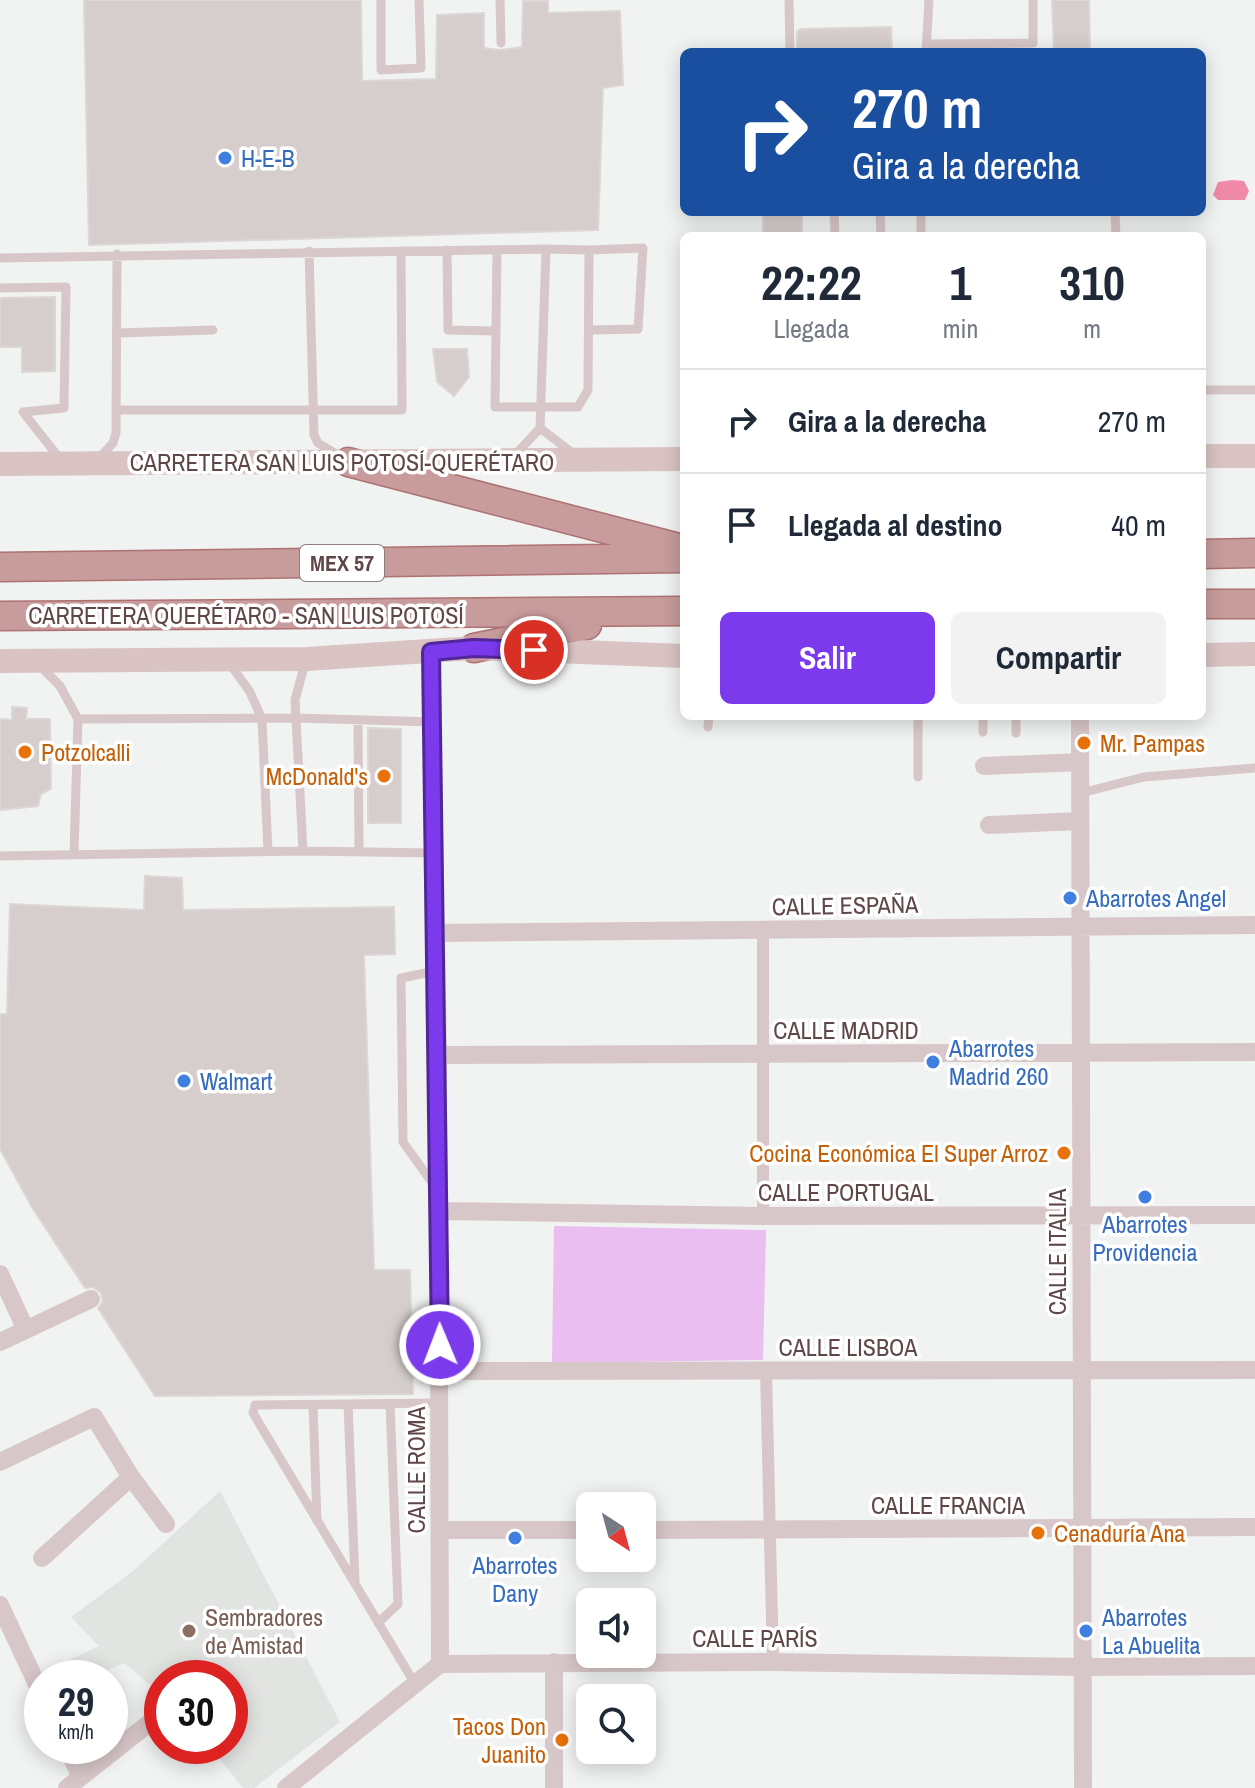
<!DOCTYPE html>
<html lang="es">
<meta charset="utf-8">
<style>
body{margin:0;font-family:"Archivo Narrow",sans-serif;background:#f2f2f3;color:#1f2937;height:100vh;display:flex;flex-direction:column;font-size:30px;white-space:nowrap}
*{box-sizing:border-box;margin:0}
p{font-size:26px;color:#747a83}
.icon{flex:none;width:44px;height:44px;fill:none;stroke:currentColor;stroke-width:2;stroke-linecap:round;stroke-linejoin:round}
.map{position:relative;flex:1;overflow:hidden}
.panel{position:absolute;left:680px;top:232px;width:526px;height:488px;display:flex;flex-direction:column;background:#fff;border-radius:12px;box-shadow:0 4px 20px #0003}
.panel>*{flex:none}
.banner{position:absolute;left:680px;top:48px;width:526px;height:168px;border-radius:12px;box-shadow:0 4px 20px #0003;background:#1a4fa0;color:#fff;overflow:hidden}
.needle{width:52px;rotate:144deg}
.buttons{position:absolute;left:576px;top:1492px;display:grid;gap:16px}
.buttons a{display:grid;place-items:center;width:80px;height:80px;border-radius:12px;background:#fff;box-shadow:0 4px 20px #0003;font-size:40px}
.speed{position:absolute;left:24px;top:1660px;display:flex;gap:16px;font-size:40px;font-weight:700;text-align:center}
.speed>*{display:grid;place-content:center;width:104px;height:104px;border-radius:50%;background:#fff;box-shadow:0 4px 20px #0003;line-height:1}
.speed small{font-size:20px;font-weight:400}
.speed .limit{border:12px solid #d22;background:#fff;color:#111}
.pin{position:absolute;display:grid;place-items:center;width:68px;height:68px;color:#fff;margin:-34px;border:4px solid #fff;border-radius:50%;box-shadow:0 2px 8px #0007}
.me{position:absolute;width:88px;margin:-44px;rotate:359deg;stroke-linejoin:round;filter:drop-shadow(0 0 6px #0008)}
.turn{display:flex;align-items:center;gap:28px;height:168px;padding:0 40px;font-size:36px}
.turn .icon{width:104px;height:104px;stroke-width:2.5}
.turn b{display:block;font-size:56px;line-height:68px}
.eta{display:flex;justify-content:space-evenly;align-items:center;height:136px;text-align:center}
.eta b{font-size:48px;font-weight:700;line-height:56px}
.cta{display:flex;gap:16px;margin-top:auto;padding:16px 40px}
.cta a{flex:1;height:92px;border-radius:12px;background:#7c3aed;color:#fff;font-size:32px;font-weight:700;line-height:92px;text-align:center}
.cta a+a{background:#f2f2f3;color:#1f2937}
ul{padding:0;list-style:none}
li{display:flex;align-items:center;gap:24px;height:104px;padding:0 40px;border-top:2px solid #e0e1e3}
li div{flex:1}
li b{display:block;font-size:30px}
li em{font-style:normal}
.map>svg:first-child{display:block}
.education{fill:#e2e4e2}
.green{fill:#ebbef1}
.water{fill:#f08aa9}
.building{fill:#d5cecd;stroke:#dcd6d4;stroke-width:2}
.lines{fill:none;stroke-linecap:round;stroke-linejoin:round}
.trunk-casing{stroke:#ad7272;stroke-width:31}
.service{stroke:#d8c7c8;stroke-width:9}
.pedestrian{stroke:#d8c7c8;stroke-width:12}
.minor{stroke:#d8c7c8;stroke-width:18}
.secondary{stroke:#dac3c3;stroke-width:24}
.trunk{stroke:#c89b9c;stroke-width:28}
.route-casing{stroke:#51269a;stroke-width:20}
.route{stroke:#7c3aed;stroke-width:14}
.shop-dot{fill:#3f7fe0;stroke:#fff;stroke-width:3}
.food-dot{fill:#e8710a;stroke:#fff;stroke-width:3}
.education-dot{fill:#8d6e63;stroke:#fff;stroke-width:3}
.labels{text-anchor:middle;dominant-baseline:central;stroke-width:7;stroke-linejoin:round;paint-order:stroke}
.shield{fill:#fff;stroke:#8f7e7f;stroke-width:2}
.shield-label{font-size:22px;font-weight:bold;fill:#5f4748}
.shop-label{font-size:24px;fill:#366cbe;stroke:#fff;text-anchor:start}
.street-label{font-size:24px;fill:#5f4748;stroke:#fff}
.food-label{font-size:24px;fill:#c56008;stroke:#fff;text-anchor:start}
.education-label{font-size:24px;fill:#785e54;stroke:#fff;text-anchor:start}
</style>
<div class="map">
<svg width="1255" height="1788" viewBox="0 0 1255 1788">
<rect width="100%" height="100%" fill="#f0f3f2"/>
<path class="education" d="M 220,1491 L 340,1722 L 254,1788 L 243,1788 L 209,1746 L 230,1746 L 230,1678 L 162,1678 L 162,1695 L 124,1663 L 89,1678 L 44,1678 L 42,1673 L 99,1646 L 71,1617 L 133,1571 Z"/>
<path class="green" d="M 554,1226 L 766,1230 L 763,1360 L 552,1363 Z"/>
<path class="water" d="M 1232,180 L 1244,181 L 1249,191 L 1245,200 L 1218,200 L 1213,195 L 1218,182 Z"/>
<path class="building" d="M 84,0 L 361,0 L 362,81 L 436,79 L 437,15 L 484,13 L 484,48 L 500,50 L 522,47 L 523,1 L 548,1 L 548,13 L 620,11 L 623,85 L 603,88 L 598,230 L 89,245 Z
M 1052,0 L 1089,0 L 1090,52 L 1054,52 Z
M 891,27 L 892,52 L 797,52 L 797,31 L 801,29 Z
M 763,212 L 802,212 L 802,236 L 763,236 Z
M 55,297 L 55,371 L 22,372 L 22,347 L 0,347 L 0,298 Z
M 433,349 L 467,349 L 469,377 L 454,396 L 437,382 Z
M 12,707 L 27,708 L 26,719 L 50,719 L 51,789 L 41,794 L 38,806 L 0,810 L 0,719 L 12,720 Z
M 368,728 L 401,729 L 401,823 L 368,823 Z
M 145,876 L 182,878 L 183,910 L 394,907 L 395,954 L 364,955 L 374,1270 L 410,1270 L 413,1394 L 155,1396 L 98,1308 L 103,1301 L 101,1293 L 93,1287 L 85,1288 L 33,1209 L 0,1149 L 0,1014 L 7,1014 L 10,904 L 144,910 Z"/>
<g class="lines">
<defs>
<path id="trunk" d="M 348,462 L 679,548
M 1202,554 L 1255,553
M 0,567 L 684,558
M 1202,604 L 1255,604
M 0,616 L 684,611
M 474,648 L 587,625"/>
</defs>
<use href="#trunk" class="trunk-casing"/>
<path class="service" d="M 381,0 L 381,70 L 421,68 L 419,0
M 500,0 L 501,43
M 789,0 L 790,52
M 928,44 L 1033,43 L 1033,0
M 926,52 L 929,0
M 834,212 L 835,236
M 880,212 L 881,236
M 921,212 L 921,236
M 1115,212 L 1116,236
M 546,249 L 589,250
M 447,250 L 448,330 L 496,331
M 497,250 L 495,407 L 578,407 L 588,390 L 589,250 L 643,248 L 638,329 L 590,330
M 309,251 L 314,435 L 318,443 L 338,455
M 0,258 L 546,249 L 540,428 L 515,455
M 0,288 L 66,287 L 64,408 L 23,412 L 60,459
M 118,333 L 213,330
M 1202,390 L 1255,390
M 117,410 L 402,410 L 401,251
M 540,428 L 575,455
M 99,458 L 113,443 L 116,433 L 117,254
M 230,664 L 250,692 L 262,719 L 268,851
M 40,666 L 60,686 L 78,719
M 918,716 L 918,777
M 983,716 L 983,732
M 1016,716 L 1016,733
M 358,721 L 359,852
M 708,727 L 709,716
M 1081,793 L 1144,777 L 1255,768
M 303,851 L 435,853
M 74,854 L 78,719 L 296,718 L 434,722
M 0,856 L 303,851 L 295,700 L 305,663
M 436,971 L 401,978 L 403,1142 L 436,1188
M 348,1404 L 355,1581
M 313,1405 L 317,1521
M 378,1623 L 398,1604 L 390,1404
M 415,1684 L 253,1413 L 255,1405 L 439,1403"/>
<path class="pedestrian" d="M 763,930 L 763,1216
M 766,1371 L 773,1662"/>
<path class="minor" d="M 431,652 L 438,1055 L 440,1664
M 1080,716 L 1083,1788
M 984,766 L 1080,762
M 989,825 L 1080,821
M 436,933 L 1255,925
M 438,1055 L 1255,1052
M 438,1211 L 763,1216 L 1255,1215
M 0,1274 L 26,1330
M 0,1342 L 91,1299
M 440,1371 L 1255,1370
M 0,1462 L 94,1417 L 131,1477 L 166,1524
M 441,1530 L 590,1530
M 642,1530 L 1255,1527
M 42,1558 L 131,1477
M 0,1605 L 42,1695
M 66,1746 L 81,1777
M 67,1788 L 162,1713
M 286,1788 L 440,1664 L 773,1662 L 1083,1667 L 1255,1666
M 554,1788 L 554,1662"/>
<path class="secondary" d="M 1202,456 L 1255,456
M 0,464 L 684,459
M 1202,655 L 1255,654
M 0,661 L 306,659 L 474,648 L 684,656"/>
<use href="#trunk" class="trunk"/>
</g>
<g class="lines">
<defs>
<path id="route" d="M 440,1345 L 431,652 L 474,648 L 534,650"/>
</defs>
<use href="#route" class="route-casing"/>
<use href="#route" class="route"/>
</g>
<g class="shop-dot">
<circle cx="225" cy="158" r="8"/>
<circle cx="1070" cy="898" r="8"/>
<circle cx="933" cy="1062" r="8"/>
<circle cx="184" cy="1081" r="8"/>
<circle cx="1145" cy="1197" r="8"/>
<circle cx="515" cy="1538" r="8"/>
<circle cx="1086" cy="1631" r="8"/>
</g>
<g class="food-dot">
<circle cx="1084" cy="743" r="8"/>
<circle cx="25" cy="752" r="8"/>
<circle cx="384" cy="776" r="8"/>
<circle cx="1064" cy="1153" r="8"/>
<circle cx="1038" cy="1533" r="8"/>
<circle cx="562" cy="1740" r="8"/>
</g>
<circle class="education-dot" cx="189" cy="1631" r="8"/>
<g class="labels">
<rect class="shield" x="300" y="545" width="84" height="36" rx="6"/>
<g class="shield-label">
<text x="342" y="563">MEX 57</text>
</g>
<g class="shop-label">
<text x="241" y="158">H-E-B</text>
<text x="1086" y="898">Abarrotes Angel</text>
<text x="949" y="1048">Abarrotes<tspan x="949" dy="28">Madrid 260</tspan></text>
<text x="200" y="1081">Walmart</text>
<text x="1145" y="1224" text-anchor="middle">Abarrotes<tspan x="1145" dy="28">Providencia</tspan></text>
<text x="515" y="1565" text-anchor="middle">Abarrotes<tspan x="515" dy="28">Dany</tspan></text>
<text x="1102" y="1617">Abarrotes<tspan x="1102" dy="28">La Abuelita</tspan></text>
</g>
<g class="street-label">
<text x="342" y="462">CARRETERA SAN LUIS POTOSÍ-QUERÉTARO</text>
<text x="246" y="615">CARRETERA QUERÉTARO - SAN LUIS POTOSÍ</text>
<text transform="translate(845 905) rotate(-1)">CALLE ESPAÑA</text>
<text x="846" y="1030">CALLE MADRID</text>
<text x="846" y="1192">CALLE PORTUGAL</text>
<text transform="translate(1057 1252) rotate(-90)">CALLE ITALIA</text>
<text x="848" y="1347">CALLE LISBOA</text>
<text transform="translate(416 1470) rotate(-90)">CALLE ROMA</text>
<text x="948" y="1505">CALLE FRANCIA</text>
<text x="755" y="1638">CALLE PARÍS</text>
</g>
<g class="food-label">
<text x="1100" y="743">Mr. Pampas</text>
<text x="41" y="752">Potzolcalli</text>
<text x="368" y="776" text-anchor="end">McDonald's</text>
<text x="1048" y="1153" text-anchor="end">Cocina Económica El Super Arroz</text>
<text x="1054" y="1533">Cenaduría Ana</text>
<text x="546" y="1726" text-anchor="end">Tacos Don<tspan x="546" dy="28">Juanito</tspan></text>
</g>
<g class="education-label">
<text x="205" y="1617">Sembradores<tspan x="205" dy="28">de Amistad</tspan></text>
</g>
</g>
</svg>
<div class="buttons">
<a><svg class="needle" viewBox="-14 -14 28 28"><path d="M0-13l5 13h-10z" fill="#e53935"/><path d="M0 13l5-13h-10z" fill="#747a83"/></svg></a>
<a><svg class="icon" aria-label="sound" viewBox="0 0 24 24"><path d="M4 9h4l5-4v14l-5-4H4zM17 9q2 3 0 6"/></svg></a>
<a><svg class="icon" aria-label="search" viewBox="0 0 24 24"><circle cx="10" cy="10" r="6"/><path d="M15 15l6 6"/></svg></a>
</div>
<div class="speed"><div>29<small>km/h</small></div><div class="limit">30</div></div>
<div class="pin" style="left:534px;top:650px;background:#d93025"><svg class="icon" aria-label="arrive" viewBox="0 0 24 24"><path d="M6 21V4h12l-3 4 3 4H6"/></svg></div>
<svg class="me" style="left:440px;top:1345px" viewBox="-20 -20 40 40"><circle r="17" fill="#7c3aed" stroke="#fff" stroke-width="3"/><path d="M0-11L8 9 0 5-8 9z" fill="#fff"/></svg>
<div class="banner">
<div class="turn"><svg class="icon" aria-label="right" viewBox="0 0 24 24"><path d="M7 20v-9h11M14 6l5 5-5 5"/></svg><div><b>270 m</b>Gira a la derecha</div></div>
</div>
<section class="panel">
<div class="eta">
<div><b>22:22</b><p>Llegada</p></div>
<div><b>1</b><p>min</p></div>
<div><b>310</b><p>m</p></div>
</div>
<ul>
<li><svg class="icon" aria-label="right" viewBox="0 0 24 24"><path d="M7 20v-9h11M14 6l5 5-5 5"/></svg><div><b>Gira a la derecha</b></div><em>270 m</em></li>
<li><svg class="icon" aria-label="arrive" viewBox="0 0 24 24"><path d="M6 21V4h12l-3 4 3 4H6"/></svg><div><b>Llegada al destino</b></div><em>40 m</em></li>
</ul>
<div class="cta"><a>Salir</a><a>Compartir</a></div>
</section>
</div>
